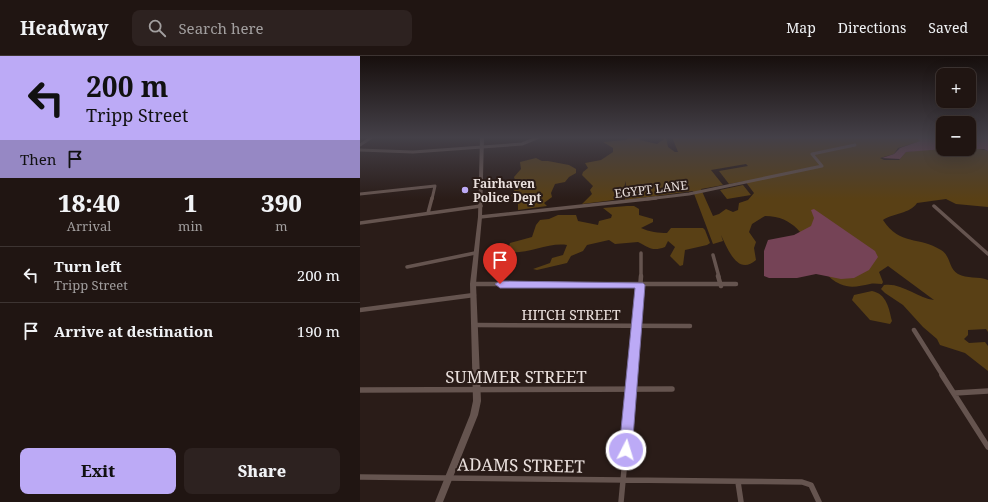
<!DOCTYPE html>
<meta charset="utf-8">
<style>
body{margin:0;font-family:"Noto Serif",serif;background:#2d2220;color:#f1f3f6;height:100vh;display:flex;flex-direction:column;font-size:15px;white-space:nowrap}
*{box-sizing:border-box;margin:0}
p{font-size:13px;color:#a29f9f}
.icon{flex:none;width:22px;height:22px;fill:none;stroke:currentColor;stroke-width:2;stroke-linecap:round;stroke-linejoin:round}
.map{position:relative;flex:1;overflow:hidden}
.sheet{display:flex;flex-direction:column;background:#201512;width:360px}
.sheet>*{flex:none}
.hud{background:#bcaaf6;color:#111;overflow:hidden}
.fabs{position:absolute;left:576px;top:12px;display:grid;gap:8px}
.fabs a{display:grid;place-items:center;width:40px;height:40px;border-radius:8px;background:#201512;box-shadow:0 4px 16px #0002,0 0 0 1px #3d3432;font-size:20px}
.pin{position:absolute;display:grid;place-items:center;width:34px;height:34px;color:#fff;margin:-41px -17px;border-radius:50% 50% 50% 0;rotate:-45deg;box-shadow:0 0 4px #0007}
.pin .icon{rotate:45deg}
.me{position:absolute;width:44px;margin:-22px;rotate:5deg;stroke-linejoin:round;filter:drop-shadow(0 0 3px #0008)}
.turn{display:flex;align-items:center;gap:14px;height:84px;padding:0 20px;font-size:18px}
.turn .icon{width:52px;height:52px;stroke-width:2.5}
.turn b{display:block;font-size:28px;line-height:34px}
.then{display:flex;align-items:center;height:38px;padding:0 20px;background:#0003;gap:8px;font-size:15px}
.eta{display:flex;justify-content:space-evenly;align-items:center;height:68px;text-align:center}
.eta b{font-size:24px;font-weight:800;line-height:28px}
.cta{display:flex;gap:8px;margin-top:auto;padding:8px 20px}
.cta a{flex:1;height:46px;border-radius:8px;background:#bcaaf6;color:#111;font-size:16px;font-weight:800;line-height:46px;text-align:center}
.cta a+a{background:#2d2220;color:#f1f3f6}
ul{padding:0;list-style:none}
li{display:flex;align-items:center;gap:12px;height:56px;padding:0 20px;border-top:1px solid #3d3432}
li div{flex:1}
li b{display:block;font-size:15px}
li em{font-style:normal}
header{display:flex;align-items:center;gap:24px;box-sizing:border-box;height:56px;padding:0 20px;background:#201512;border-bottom:1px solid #3d3432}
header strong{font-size:19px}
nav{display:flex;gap:22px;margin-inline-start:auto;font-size:14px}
.search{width:280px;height:36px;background:#2d2220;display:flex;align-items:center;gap:10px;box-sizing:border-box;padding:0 14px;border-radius:8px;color:#a29f9f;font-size:15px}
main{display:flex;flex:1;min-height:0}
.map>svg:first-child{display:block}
.green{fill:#594015;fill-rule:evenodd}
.water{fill:#754356}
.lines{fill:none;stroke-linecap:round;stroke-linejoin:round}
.street-far3{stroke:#65544f;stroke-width:3}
.street-far2{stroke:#65544f;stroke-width:3.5}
.street-far1{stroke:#65544f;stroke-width:4.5}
.street{stroke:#65544f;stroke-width:5.5}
.secondary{fill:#65544f;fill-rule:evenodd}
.route{fill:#bcaaf6;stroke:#7a6ea0}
.poi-dot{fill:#bcaaf6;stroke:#2a1c18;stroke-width:1.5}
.labels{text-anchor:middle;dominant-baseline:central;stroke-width:4;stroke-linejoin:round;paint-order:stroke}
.far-poi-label{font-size:12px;font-weight:bold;fill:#eae0dd;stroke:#2a1c18;text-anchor:start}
.far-street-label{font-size:12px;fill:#eae0dd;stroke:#2a1c18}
.street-label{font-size:14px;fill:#eae0dd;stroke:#2a1c18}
.near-street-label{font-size:17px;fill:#eae0dd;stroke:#2a1c18}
</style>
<header>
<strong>Headway</strong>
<div class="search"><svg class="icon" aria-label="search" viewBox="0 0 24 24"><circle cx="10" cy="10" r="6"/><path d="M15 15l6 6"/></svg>Search here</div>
<nav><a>Map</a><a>Directions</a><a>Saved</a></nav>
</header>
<main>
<section class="sheet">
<div class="hud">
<div class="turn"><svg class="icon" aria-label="left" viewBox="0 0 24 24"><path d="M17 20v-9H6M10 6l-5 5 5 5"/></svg><div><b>200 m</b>Tripp Street</div></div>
<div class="then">Then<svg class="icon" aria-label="arrive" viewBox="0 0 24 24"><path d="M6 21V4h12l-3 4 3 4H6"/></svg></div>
</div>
<div class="eta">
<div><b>18:40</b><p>Arrival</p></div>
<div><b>1</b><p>min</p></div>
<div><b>390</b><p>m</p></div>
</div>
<ul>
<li><svg class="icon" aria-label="left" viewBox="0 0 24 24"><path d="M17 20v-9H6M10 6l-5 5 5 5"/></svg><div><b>Turn left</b><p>Tripp Street</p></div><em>200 m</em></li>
<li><svg class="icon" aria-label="arrive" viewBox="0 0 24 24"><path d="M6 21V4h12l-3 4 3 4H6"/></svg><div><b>Arrive at destination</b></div><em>190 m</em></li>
</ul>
<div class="cta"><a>Exit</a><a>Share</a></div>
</section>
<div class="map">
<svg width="628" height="446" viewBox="0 0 628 446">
<rect width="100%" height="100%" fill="#2a1c18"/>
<path class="green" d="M 269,81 L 281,81 L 280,84 L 297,88 L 304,83 L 296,81 L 306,81 L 308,91 L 315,96 L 318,96 L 312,81 L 563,81 L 561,85 L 538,92 L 534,98 L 520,102 L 524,104 L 539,104 L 546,96 C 562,93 616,89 628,95 L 628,151 L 596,148 L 586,143 L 557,147 C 550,158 533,157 523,164 C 540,190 559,180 581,194 C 591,200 588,212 598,218 C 607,223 618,220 628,224 L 628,276 L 626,273 L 608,274 L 608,279 L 604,283 L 609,287 L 625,286 L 628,290 L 628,315 L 605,297 L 580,289 L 577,283 L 563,271 L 543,249 L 525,237 L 521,233 L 524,229 C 541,226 558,242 574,244 L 528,210 L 519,216 L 523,226 L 522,228 C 518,228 514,227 510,228 C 499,230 491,233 480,228 C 450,216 453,160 405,160 L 392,168 L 389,176 L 396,186 L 394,192 L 396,204 C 378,220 368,194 361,179 L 363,185 L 353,188 L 333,135 L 265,144 L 266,125 L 262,137 L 262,143 L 222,148 L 232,138 L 230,134 L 233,130 L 222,119 L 223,116 L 228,112 L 225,107 L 241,104 L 253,96 L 253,92 L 243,86 L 266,84 ZM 386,108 L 388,110 L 359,115 L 369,128 L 385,125 L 394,137 L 388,144 L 379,147 L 378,154 L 373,156 L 366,153 L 359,158 L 353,160 L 341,133 L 363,129 L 351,114 Z
M 176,102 L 182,105 L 188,105 L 209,109 L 216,113 L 216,117 L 209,121 L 205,126 L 195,128 L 191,137 L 192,141 L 184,147 L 187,150 L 158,154 L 158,142 L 151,140 L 157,130 L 154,121 L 161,113 L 160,106 Z
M 383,129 L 391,139 L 367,143 L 360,134 Z
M 267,150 L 274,150 L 279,153 L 279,159 L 293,163 L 293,166 L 281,172 C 289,176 299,177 307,177 L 311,172 L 343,172 L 345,174 L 350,187 L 347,189 L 325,194 L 323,209 L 320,210 L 310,200 L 315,191 L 308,185 L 305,191 C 292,196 288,191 278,186 L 255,188 L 249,184 L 227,189 L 223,195 L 211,200 L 207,207 L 177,214 L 173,213 L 190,207 L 192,202 L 203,199 L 207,189 C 188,186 167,199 147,196 L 150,187 L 172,181 L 176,169 L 180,164 L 189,163 L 198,159 L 216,159 L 218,165 L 238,169 L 239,165 L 251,162 L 252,159 L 243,152 Z
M 512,235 C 527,238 529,253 532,265 L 530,268 L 510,264 L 492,244 L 494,239 Z"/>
<path class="water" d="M 556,81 L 583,81 L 583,93 L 546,96 L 540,103 L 522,102 L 534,98 L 540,92 L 560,85 Z
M 609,81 L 628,81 L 628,95 L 624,93 L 609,93 Z
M 454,153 L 515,195 L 518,201 L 509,214 L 494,222 L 481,223 L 456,218 L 437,222 L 409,222 L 404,220 L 404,195 L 408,184 L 434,179 L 451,170 L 454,162 L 451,154 Z"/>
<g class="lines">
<path class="street-far3" d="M 0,89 L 12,81
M 122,91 L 162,88 L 179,81
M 0,94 L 53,96 L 122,91
M 0,138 L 75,130 L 72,143
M 287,143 L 329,138 L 462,110 L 452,98 L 495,89"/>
<path class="street-far2" d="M 574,150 L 628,198
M 68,157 L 72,142
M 120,161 L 296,142
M 0,167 L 121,150
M 281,197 L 281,221
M 353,199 L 359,221
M 47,211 L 115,197"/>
<path class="street-far1" d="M 358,220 L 361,230
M 113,228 L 376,228
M 0,254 L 114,239
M 116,269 L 330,270
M 554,274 L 583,320
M 273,320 L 281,220"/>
<path class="street" d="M 582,319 L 628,391
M 0,334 L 312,333
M 595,337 L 628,335
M 0,421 L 442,426 L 451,429 L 459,446
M 378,426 L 381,446
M 261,446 L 273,319"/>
<path class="secondary" d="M 120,81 L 124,81 L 122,161 L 116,228 L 121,345 L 118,359 L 83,446 L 75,446 L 110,359 L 113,345 L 110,228 L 118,161 Z"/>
</g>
<linearGradient id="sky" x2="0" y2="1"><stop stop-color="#170f0d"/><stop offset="0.57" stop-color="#444048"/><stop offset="1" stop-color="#444048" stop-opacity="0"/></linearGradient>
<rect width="628" height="143" fill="url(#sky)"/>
<path class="route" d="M 140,225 L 283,227 L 285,229 L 272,394 L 270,399 L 266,401 L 261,399 L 259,394 L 275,232 L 140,232 L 135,228 Z"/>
<circle class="poi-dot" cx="105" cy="134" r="4"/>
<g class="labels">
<g class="far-poi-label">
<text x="113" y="127">Fairhaven<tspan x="113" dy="14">Police Dept</tspan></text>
</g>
<g class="far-street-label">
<text transform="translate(291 133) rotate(-7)">EGYPT LANE</text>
</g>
<g class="street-label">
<text x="211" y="258">HITCH STREET</text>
</g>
<g class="near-street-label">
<text x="156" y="320">SUMMER STREET</text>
<text transform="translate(161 409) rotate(1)">ADAMS STREET</text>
</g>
</g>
</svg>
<div class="fabs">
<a>+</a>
<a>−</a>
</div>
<div class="pin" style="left:140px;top:228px;background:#d93025"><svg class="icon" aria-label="arrive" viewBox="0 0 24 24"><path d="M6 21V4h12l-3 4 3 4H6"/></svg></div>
<svg class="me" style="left:266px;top:394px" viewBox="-20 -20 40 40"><circle r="17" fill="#bcaaf6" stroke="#fff" stroke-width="3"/><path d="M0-11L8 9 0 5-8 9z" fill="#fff"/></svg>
</div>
</main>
